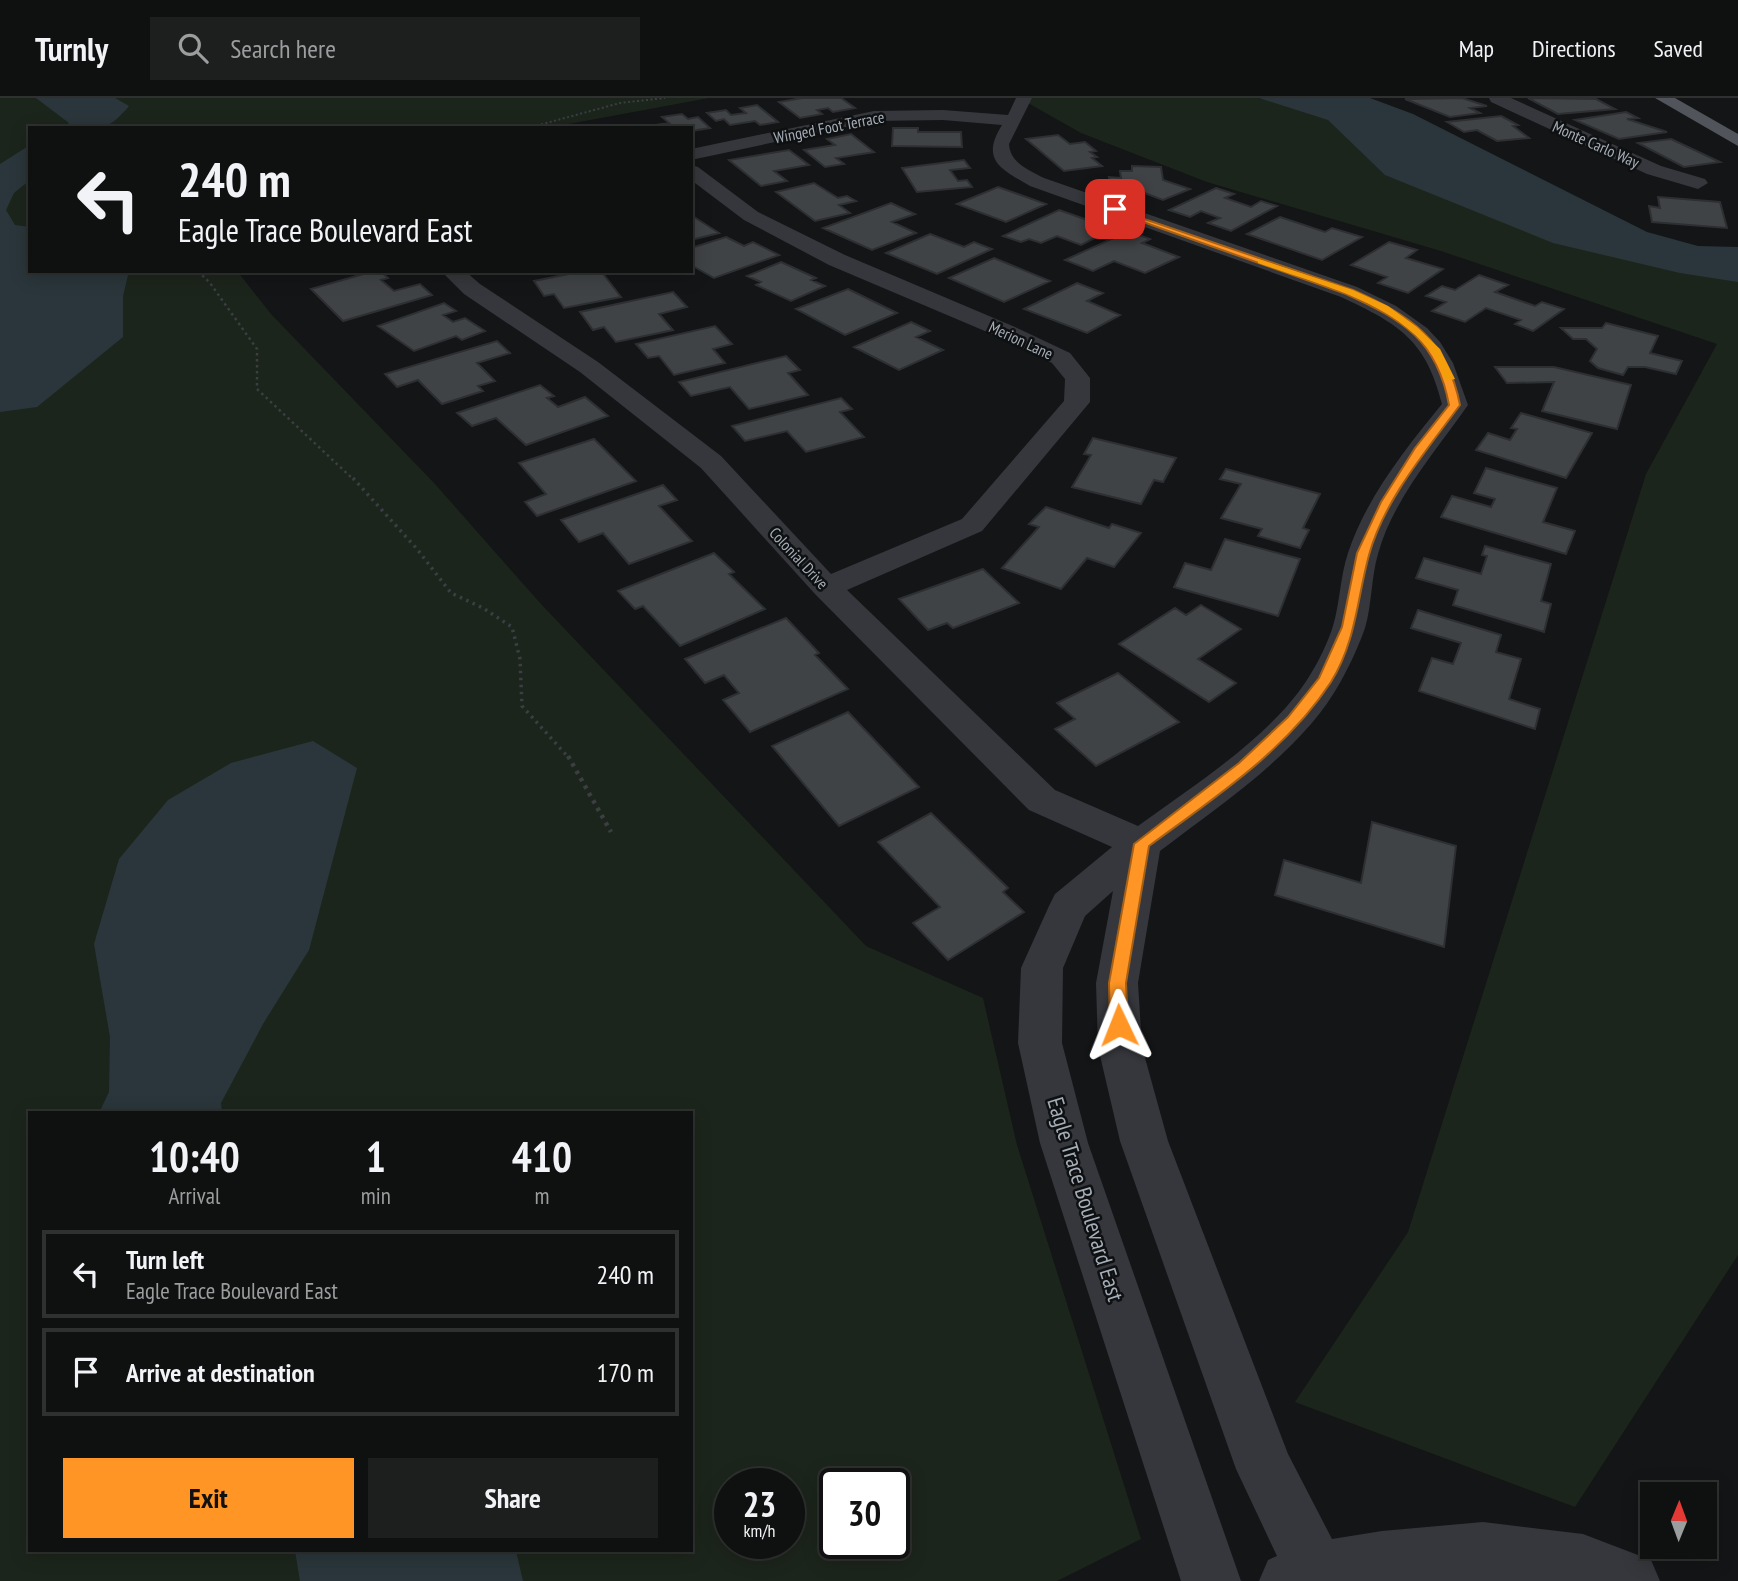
<!DOCTYPE html>
<style>
body{margin:0;font-family:"PT Sans Narrow",sans-serif;background:#1d1e1e;color:#f1f3f6;height:100vh;display:flex;flex-direction:column;font-size:26px;white-space:nowrap}
*{box-sizing:border-box;margin:0}
p{font-size:23px;color:#9b9d9f}
.icon{flex:none;width:38px;height:38px;fill:none;stroke:currentColor;stroke-width:2;stroke-linecap:round;stroke-linejoin:round}
.map{position:relative;flex:1;overflow:hidden}
.side{position:absolute;left:28px;top:1013px;width:665px;height:441px;display:flex;flex-direction:column;background:#0f1010;border-radius:0px;box-shadow:0 4px 18px #0003,0 0 0 2px #2f3030}
.side>*{flex:none}
.hud{position:absolute;left:28px;top:28px;width:665px;height:147px;border-radius:0px;box-shadow:0 4px 18px #0003,0 0 0 2px #2f3030;background:#0f1010;color:#f1f3f6;overflow:hidden}
.needle{width:46px;rotate:1deg}
.fabs{position:absolute;left:1640px;top:1384px;display:grid;gap:14px}
.fabs a{display:grid;place-items:center;width:77px;height:77px;border-radius:0px;background:#0f1010;box-shadow:0 4px 18px #0003,0 0 0 2px #2f3030;font-size:35px}
.speed{position:absolute;left:714px;top:1370px;display:flex;gap:14px;font-size:35px;font-weight:700;text-align:center}
.speed>*{display:grid;place-content:center;width:91px;height:91px;border-radius:50%;background:#0f1010;box-shadow:0 4px 18px #0003,0 0 0 2px #2f3030;line-height:1}
.speed small{font-size:18px;font-weight:400}
.speed .limit{border:4px solid #111;border-radius:10px;background:#fff;color:#111}
.pin{position:absolute;display:grid;place-items:center;width:60px;height:60px;color:#fff;margin:-30px;border-radius:14px;box-shadow:0 4px 10px #0006}
.me{position:absolute;width:77px;margin:-38px;rotate:358deg;stroke-linejoin:round;filter:drop-shadow(0 0 5px #0008)}
.turn{display:flex;align-items:center;gap:24px;height:147px;padding:0 35px;font-size:32px}
.turn .icon{width:91px;height:91px;stroke-width:2.5}
.turn b{display:block;font-size:49px;line-height:60px}
.eta{display:flex;justify-content:space-evenly;align-items:center;height:119px;text-align:center}
.eta b{font-size:42px;font-weight:700;line-height:49px}
.cta{display:flex;gap:14px;margin-top:auto;padding:14px 35px}
.cta a{flex:1;height:80px;border-radius:0px;background:#ff9524;color:#111;font-size:28px;font-weight:700;line-height:80px;text-align:center}
.cta a+a{background:#1d1e1e;color:#f1f3f6}
ul{padding:0;list-style:none}
li{display:flex;align-items:center;gap:21px;height:88px;margin:0 14px 10px;padding:0 21px;border:4px solid #2f3030;border-radius:0px}
li div{flex:1}
li b{display:block;font-size:26px}
li em{font-style:normal}
header{display:flex;align-items:center;gap:42px;box-sizing:border-box;height:98px;padding:0 35px;background:#0f1010;border-bottom:2px solid #2f3030}
header strong{font-size:33px}
nav{display:flex;gap:38px;margin-inline-start:auto;font-size:24px}
.search{width:490px;height:63px;background:#1d1e1e;display:flex;align-items:center;gap:18px;box-sizing:border-box;padding:0 24px;border-radius:0px;color:#9b9d9f;font-size:26px}
.map>svg:first-child{display:block}
.green{fill:#1c251c;fill-rule:evenodd}
.water{fill:#2a363b}
.building{fill:#404346;stroke:#2e2f33;stroke-width:2}
.lines{fill:none;stroke-linecap:round;stroke-linejoin:round}
.path-far3{stroke:#3b3e43;stroke-width:2;stroke-dasharray:2 2.5;stroke-linecap:butt}
.path-far2{stroke:#3b3e43;stroke-width:2.5;stroke-dasharray:2.5 3.5;stroke-linecap:butt}
.path-far1{stroke:#3b3e43;stroke-width:3.5;stroke-dasharray:2.5 4.5;stroke-linecap:butt}
.path{stroke:#3b3e43;stroke-width:4.5;stroke-dasharray:3.5 5;stroke-linecap:butt}
.minor{fill:#35373c;fill-rule:evenodd}
.major{fill:#51545b;fill-rule:evenodd}
.route{fill:#ff9524;stroke:#a66117;stroke-width:2}
.slow{fill:#f59e0b}
.labels{text-anchor:middle;dominant-baseline:central;stroke-width:5;stroke-linejoin:round;paint-order:stroke}
.far-street-label{font-size:16px;fill:#a5aeb8;stroke:#0f1011}
.near-street-label{font-size:23px;fill:#a5aeb8;stroke:#0f1011}
</style>
<header>
<strong>Turnly</strong>
<div class="search"><svg class="icon" aria-label="search" viewBox="0 0 24 24"><circle cx="10" cy="10" r="6"/><path d="M15 15l6 6"/></svg>Search here</div>
<nav><a>Map</a><a>Directions</a><a>Saved</a></nav>
</header>
<div class="map">
<svg width="1738" height="1483" viewBox="0 0 1738 1483">
<rect width="100%" height="100%" fill="#141516"/>
<path class="green" d="M 0,0 L 709,0 L 547,30 L 30,30 L 30,173 L 237,173 L 271,216 L 435,386 L 541,506 L 866,848 L 983,900 L 1017,1047 L 1141,1441 L 1057,1483 L 0,1483 ZM 30,1015 L 691,1015 L 691,1452 L 30,1452 ZM 730,1386 L 789,1386 L 789,1446 L 730,1446 ZM 835,1386 L 894,1386 L 894,1446 L 835,1446 Z
M 1028,0 L 1258,0 L 1361,20 L 1738,178 L 1738,1157 L 1575,1409 L 1295,1304 L 1408,1134 L 1646,376 L 1717,246 L 1441,153 L 1207,84 L 1081,35 L 1028,5 Z"/>
<path class="water" d="M 36,0 L 115,0 L 129,8 C 105,37 97,30 62,30 L 69,25 Z
M 1259,0 L 1370,0 L 1413,16 L 1647,134 L 1698,148 L 1738,149 L 1738,184 L 1680,175 L 1553,145 L 1385,77 L 1328,22 Z
M 30,47 L 30,82 L 14,95 L 6,112 L 15,127 L 30,129 L 30,173 L 129,173 L 123,198 L 123,239 L 37,309 L 0,314 L 0,66 Z
M 313,643 L 357,670 L 309,852 L 263,926 L 221,1005 L 222,1015 L 99,1015 L 109,994 L 110,939 L 94,846 L 119,761 L 168,702 L 231,665 Z
M 295,1453 L 516,1453 L 523,1483 L 300,1483 Z"/>
<path class="building" d="M 802,0 L 841,0 L 855,10 L 833,14 L 828,10 L 817,12 L 822,16 L 800,20 L 779,4 Z
M 1462,0 L 1487,8 L 1470,10 L 1480,15 L 1450,19 L 1405,1 Z
M 1528,0 L 1596,1 L 1615,11 L 1558,16 Z
M 757,7 L 778,24 L 760,27 L 755,23 L 730,27 L 724,21 L 716,23 L 707,15 L 726,12 L 731,17 L 746,15 L 740,10 Z
M 1626,14 L 1638,20 L 1627,21 L 1667,34 L 1619,41 L 1575,22 Z
M 682,16 L 688,21 L 698,19 L 710,30 L 691,33 L 691,30 L 642,29 L 669,25 L 662,19 Z
M 1501,18 L 1518,27 L 1513,28 L 1529,40 L 1497,43 L 1477,32 L 1464,34 L 1447,24 Z
M 893,30 L 918,30 L 918,34 L 961,34 L 962,49 L 892,48 Z
M 851,36 L 874,54 L 836,60 L 844,66 L 825,69 L 804,52 L 835,47 L 827,41 Z
M 1058,37 L 1070,46 L 1085,44 L 1096,53 L 1090,54 L 1097,59 L 1092,60 L 1102,68 L 1064,73 L 1026,41 Z
M 1671,41 L 1720,64 L 1684,69 L 1638,45 Z
M 789,52 L 809,67 L 774,73 L 787,83 L 761,88 L 729,62 Z
M 964,62 L 970,70 L 950,72 L 958,83 L 967,82 L 972,89 L 917,94 L 902,70 Z
M 1132,68 L 1161,69 L 1163,82 L 1190,91 L 1163,102 L 1134,91 L 1111,89 L 1109,79 L 1121,80 L 1120,73 L 1132,73 Z
M 814,85 L 838,100 L 847,98 L 856,103 L 839,107 L 850,115 L 815,123 L 776,94 Z
M 998,89 L 1046,106 L 1006,124 L 957,106 Z
M 1216,90 L 1234,96 L 1225,100 L 1251,109 L 1261,103 L 1277,108 L 1231,133 L 1208,125 L 1220,120 L 1201,113 L 1190,119 L 1169,112 Z
M 1658,99 L 1720,104 L 1727,130 L 1652,124 L 1649,108 L 1660,110 Z
M 891,105 L 915,116 L 892,124 L 916,135 L 872,152 L 823,130 Z
M 1059,112 L 1113,131 L 1081,147 L 1057,138 L 1041,145 L 1029,141 L 1021,144 L 1003,138 Z
M 691,117 L 719,135 L 691,142 Z
M 1280,119 L 1325,134 L 1332,130 L 1362,139 L 1322,162 L 1247,136 Z
M 1129,133 L 1150,141 L 1142,145 L 1179,159 L 1145,175 L 1114,163 L 1093,173 L 1065,162 Z
M 930,136 L 964,149 L 974,144 L 992,151 L 937,176 L 886,155 Z
M 726,139 L 744,148 L 753,144 L 779,157 L 714,180 L 691,167 L 691,150 Z
M 1389,144 L 1417,152 L 1406,160 L 1443,171 L 1408,195 L 1378,185 L 1387,179 L 1351,167 Z
M 994,160 L 1050,183 L 1004,204 L 949,180 Z
M 781,164 L 816,180 L 811,182 L 825,188 L 791,203 L 756,187 L 761,184 L 747,178 Z
M 374,173 L 380,173 L 388,180 L 381,182 L 394,193 L 420,186 L 432,197 L 343,223 L 311,191 Z
M 584,173 L 601,173 L 621,199 L 564,210 L 554,196 L 544,198 L 534,183 Z
M 1479,177 L 1508,187 L 1495,194 L 1535,208 L 1542,204 L 1564,211 L 1533,233 L 1515,226 L 1521,222 L 1486,210 L 1465,224 L 1432,213 L 1446,204 L 1426,198 L 1442,188 L 1455,192 Z
M 1077,185 L 1103,195 L 1087,203 L 1120,217 L 1087,235 L 1024,211 Z
M 848,191 L 897,215 L 845,237 L 796,211 Z
M 673,194 L 687,209 L 659,216 L 673,232 L 616,244 L 604,229 L 593,232 L 580,214 Z
M 444,205 L 456,213 L 443,217 L 453,224 L 465,220 L 485,233 L 462,242 L 456,238 L 414,253 L 378,228 Z
M 911,224 L 930,233 L 916,239 L 943,252 L 899,272 L 854,249 Z
M 1606,225 L 1658,238 L 1650,255 L 1682,263 L 1676,276 L 1645,269 L 1628,269 L 1623,277 L 1598,270 L 1590,263 L 1597,251 L 1586,241 L 1573,241 L 1561,230 L 1602,230 Z
M 715,228 L 732,246 L 713,251 L 725,265 L 674,277 L 659,258 L 648,260 L 636,246 Z
M 497,243 L 510,255 L 477,265 L 495,283 L 478,288 L 483,293 L 442,306 L 418,282 L 397,289 L 385,276 Z
M 786,258 L 800,272 L 788,275 L 808,297 L 749,311 L 730,289 L 691,298 L 679,284 Z
M 1495,269 L 1554,269 L 1631,287 L 1617,331 L 1542,313 L 1554,284 L 1507,285 Z
M 540,287 L 554,298 L 547,300 L 558,309 L 585,299 L 608,318 L 526,347 L 496,320 L 472,328 L 457,315 Z
M 841,300 L 852,311 L 840,314 L 864,339 L 806,354 L 787,333 L 745,343 L 732,328 Z
M 1521,315 L 1592,335 L 1566,380 L 1476,352 L 1488,335 L 1510,342 L 1517,331 L 1511,330 Z
M 1093,340 L 1176,360 L 1163,384 L 1154,382 L 1141,406 L 1072,389 L 1091,357 L 1084,356 Z
M 594,341 L 636,383 L 537,418 L 525,404 L 546,396 L 519,365 Z
M 1486,370 L 1557,390 L 1543,424 L 1575,433 L 1566,456 L 1441,419 L 1452,398 L 1491,409 L 1495,401 L 1474,395 Z
M 1226,371 L 1320,396 L 1303,430 L 1309,432 L 1300,450 L 1258,438 L 1262,431 L 1221,420 L 1241,386 L 1220,381 Z
M 663,387 L 677,402 L 659,408 L 692,443 L 629,466 L 603,435 L 579,444 L 561,422 Z
M 1046,409 L 1109,430 L 1112,426 L 1141,435 L 1114,469 L 1087,460 L 1061,491 L 1002,470 L 1039,429 L 1029,426 Z
M 1225,441 L 1300,461 L 1278,518 L 1174,489 L 1185,465 L 1211,472 Z
M 1485,448 L 1551,466 L 1541,503 L 1551,506 L 1544,534 L 1453,507 L 1458,492 L 1416,480 L 1424,460 L 1481,476 L 1487,458 L 1482,457 Z
M 714,455 L 734,474 L 729,476 L 765,511 L 680,548 L 643,508 L 635,511 L 618,493 Z
M 983,471 L 1019,505 L 953,530 L 947,525 L 928,532 L 899,501 Z
M 1201,507 L 1241,531 L 1198,561 L 1236,585 L 1209,604 L 1119,546 L 1175,510 L 1186,517 Z
M 1418,512 L 1501,537 L 1496,554 L 1521,561 L 1509,601 L 1540,611 L 1535,631 L 1419,593 L 1432,560 L 1453,566 L 1461,545 L 1411,530 Z
M 786,520 L 819,555 L 815,557 L 848,591 L 750,634 L 723,602 L 739,595 L 724,577 L 705,585 L 685,561 Z
M 1118,575 L 1179,624 L 1096,668 L 1055,631 L 1075,621 L 1057,605 Z
M 848,614 L 919,689 L 839,728 L 772,648 Z
M 931,715 L 1008,790 L 1003,794 L 1024,814 L 948,862 L 913,825 L 940,809 L 878,744 Z
M 1372,724 L 1456,748 L 1444,849 L 1275,797 L 1284,762 L 1361,785 Z"/>
<g class="lines">
<path class="path-far3" d="M 528,30 L 620,5 L 665,0"/>
<path class="path-far2" d="M 198,173 L 210,185 L 257,251 L 257,291 L 354,382"/>
<path class="path-far1" d="M 353,380 L 417,451 L 451,495 L 483,510 L 512,529 L 520,561 L 522,608 L 569,660"/>
<path class="path" d="M 568,658 L 611,734"/>
<path class="minor" d="M 1016,0 L 1032,0 L 1009,46 C 1010,65 1029,72 1044,80 L 1357,189 L 1396,208 L 1427,230 L 1440,244 L 1453,265 L 1468,307 C 1436,353 1393,401 1378,456 C 1371,480 1372,506 1365,530 C 1359,547 1350,567 1341,583 C 1303,653 1222,705 1160,753 L 1138,885 L 1142,949 L 1168,1043 L 1288,1356 L 1332,1441 L 1382,1433 L 1483,1424 L 1583,1436 L 1651,1462 L 1660,1483 L 1259,1483 L 1268,1462 L 1277,1458 L 1236,1371 L 1120,1043 L 1098,949 L 1096,885 L 1113,793 L 1085,818 L 1063,870 L 1062,945 L 1088,1045 L 1241,1483 L 1181,1483 L 1040,1045 L 1018,945 L 1021,870 L 1049,808 L 1055,796 L 1112,749 L 1029,712 L 815,496 L 701,370 L 580,274 L 464,196 L 441,173 L 465,173 L 480,186 L 598,264 L 721,358 L 831,476 L 962,421 L 1064,303 L 1065,281 L 1052,265 L 999,239 L 829,167 L 744,122 L 691,82 L 691,67 L 698,69 L 758,114 L 845,157 L 1015,229 L 1070,255 L 1090,280 L 1090,304 L 982,433 L 847,492 L 1055,692 L 1138,728 C 1194,687 1274,637 1310,577 C 1319,563 1328,544 1333,528 C 1340,505 1340,479 1348,455 C 1366,400 1406,350 1442,306 C 1426,242 1399,226 1341,199 L 1030,88 C 1001,71 980,62 1002,27 L 943,22 L 874,23 L 691,62 L 691,51 L 874,13 L 943,12 L 1008,17 Z
M 1489,0 L 1511,0 L 1661,68 L 1705,81 L 1708,85 L 1698,91 L 1647,76 L 1491,4 Z"/>
<path class="major" d="M 1655,0 L 1675,0 L 1738,36 L 1738,48 Z"/>
</g>
<path class="route" d="M 1112,110 L 1353,192 C 1411,218 1447,241 1460,307 C 1427,352 1384,402 1369,457 C 1357,501 1356,544 1331,584 C 1286,653 1214,700 1149,748 L 1126,885 L 1128,927 L 1126,933 L 1119,935 L 1113,933 L 1110,927 L 1109,885 L 1134,746 L 1239,665 L 1288,619 L 1319,580 L 1342,529 L 1357,455 L 1381,404 L 1415,350 L 1449,307 C 1437,242 1403,222 1346,196 L 1112,113 Z"/>
<path class="slow" d="M 1258,161 L 1353,192 L 1388,208 L 1417,229 L 1440,251 L 1455,281 L 1446,283 C 1441,274 1438,262 1431,254 C 1391,202 1317,186 1258,165 Z"/>
<g class="labels">
<g class="far-street-label">
<text transform="translate(829 29) rotate(-11)">Winged Foot Terrace</text>
<text transform="translate(1596 46) rotate(24)">Monte Carlo Way</text>
<text transform="translate(1021 242) rotate(25)">Merion Lane</text>
<text transform="translate(799 460) rotate(47)">Colonial Drive</text>
</g>
<g class="near-street-label">
<text transform="translate(1086 1101) rotate(73)">Eagle Trace Boulevard East</text>
</g>
</g>
</svg>
<div class="fabs">
<a><svg class="needle" viewBox="-14 -14 28 28"><path d="M0-13l5 13h-10z" fill="#e53935"/><path d="M0 13l5-13h-10z" fill="#9b9d9f"/></svg></a>
</div>
<div class="speed"><div>23<small>km/h</small></div><div class="limit">30</div></div>
<div class="pin" style="left:1115px;top:111px;background:#d93025"><svg class="icon" aria-label="arrive" viewBox="0 0 24 24"><path d="M6 21V4h12l-3 4 3 4H6"/></svg></div>
<svg class="me" style="left:1119px;top:927px" viewBox="-20 -20 40 40"><path d="M0-17L14 15 0 8-14 15z" fill="#ff9524" stroke="#fff" stroke-width="4"/></svg>
<div class="hud">
<div class="turn"><svg class="icon" aria-label="left" viewBox="0 0 24 24"><path d="M17 20v-9H6M10 6l-5 5 5 5"/></svg><div><b>240 m</b>Eagle Trace Boulevard East</div></div>
</div>
<section class="side">
<div class="eta">
<div><b>10:40</b><p>Arrival</p></div>
<div><b>1</b><p>min</p></div>
<div><b>410</b><p>m</p></div>
</div>
<ul>
<li><svg class="icon" aria-label="left" viewBox="0 0 24 24"><path d="M17 20v-9H6M10 6l-5 5 5 5"/></svg><div><b>Turn left</b><p>Eagle Trace Boulevard East</p></div><em>240 m</em></li>
<li><svg class="icon" aria-label="arrive" viewBox="0 0 24 24"><path d="M6 21V4h12l-3 4 3 4H6"/></svg><div><b>Arrive at destination</b></div><em>170 m</em></li>
</ul>
<div class="cta"><a>Exit</a><a>Share</a></div>
</section>
</div>
